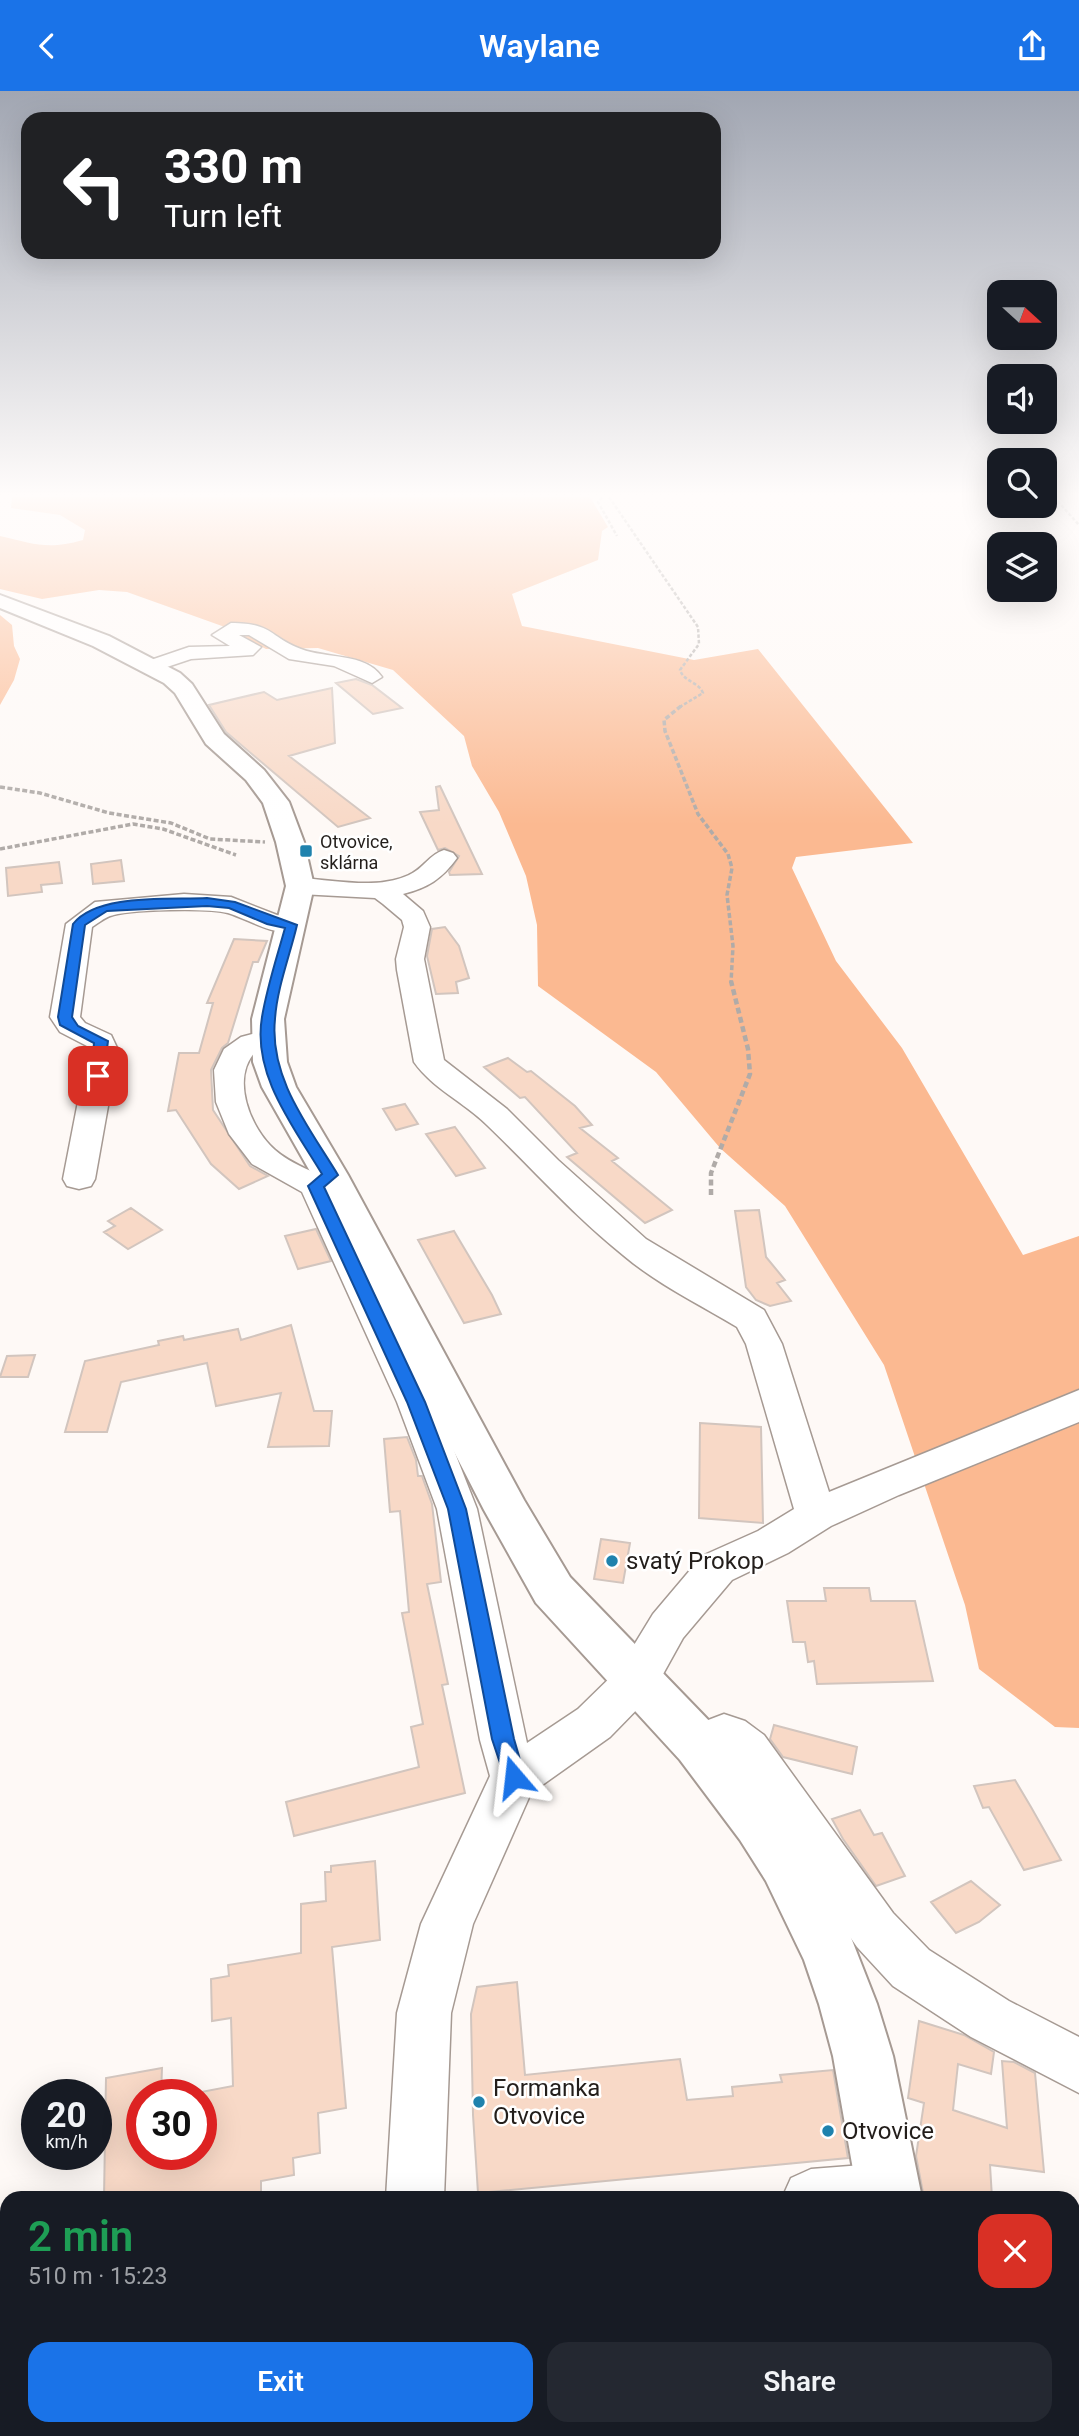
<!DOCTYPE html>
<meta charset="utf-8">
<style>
body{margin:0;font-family:Roboto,sans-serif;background:#242831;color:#f1f3f6;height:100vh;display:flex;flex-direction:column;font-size:26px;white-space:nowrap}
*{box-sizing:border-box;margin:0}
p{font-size:23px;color:#9ea1a6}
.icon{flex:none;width:38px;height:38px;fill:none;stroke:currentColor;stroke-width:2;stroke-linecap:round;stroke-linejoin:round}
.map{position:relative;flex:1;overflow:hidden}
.drawer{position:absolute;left:0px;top:2100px;width:1080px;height:245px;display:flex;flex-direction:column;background:#171b24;border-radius:21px 21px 0 0;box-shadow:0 7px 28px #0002}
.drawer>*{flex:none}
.hud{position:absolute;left:21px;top:21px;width:700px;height:147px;border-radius:21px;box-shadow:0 7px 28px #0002;background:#202124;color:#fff;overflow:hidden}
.needle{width:46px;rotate:111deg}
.buttons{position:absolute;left:987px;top:189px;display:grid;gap:14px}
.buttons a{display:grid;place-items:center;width:70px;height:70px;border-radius:14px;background:#171b24;box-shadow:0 7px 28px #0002;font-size:35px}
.speed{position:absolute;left:21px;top:1988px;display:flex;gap:14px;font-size:35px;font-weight:700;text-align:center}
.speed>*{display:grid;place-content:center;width:91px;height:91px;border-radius:50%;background:#171b24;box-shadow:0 7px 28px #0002;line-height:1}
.speed small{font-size:18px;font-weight:400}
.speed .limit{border:10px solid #d22;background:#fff;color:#111}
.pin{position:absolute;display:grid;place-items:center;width:60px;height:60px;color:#fff;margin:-30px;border-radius:14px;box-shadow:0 4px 10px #0006}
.me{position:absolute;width:77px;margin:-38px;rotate:343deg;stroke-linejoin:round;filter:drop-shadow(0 0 5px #0008)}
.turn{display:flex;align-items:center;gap:24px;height:147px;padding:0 28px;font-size:32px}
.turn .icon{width:91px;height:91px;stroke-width:2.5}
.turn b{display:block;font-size:49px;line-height:60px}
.round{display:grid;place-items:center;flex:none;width:74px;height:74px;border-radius:21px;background:#242831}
.head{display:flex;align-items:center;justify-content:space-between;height:119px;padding:0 28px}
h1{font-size:42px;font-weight:600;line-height:52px;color:#1e9e55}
.cta{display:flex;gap:14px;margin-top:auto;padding:14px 28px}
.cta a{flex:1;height:80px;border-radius:21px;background:#1a73e8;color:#fff;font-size:28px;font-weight:600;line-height:80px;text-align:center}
.cta a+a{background:#242831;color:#f1f3f6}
header{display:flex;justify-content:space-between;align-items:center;height:91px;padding:0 28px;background:#1a73e8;color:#fff;font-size:32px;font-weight:600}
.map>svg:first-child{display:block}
.green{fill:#fbb991}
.building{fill:#f8d9c7;stroke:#d2c5be;stroke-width:2}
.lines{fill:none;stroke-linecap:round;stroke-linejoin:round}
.minor-casing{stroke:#a69a93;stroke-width:3}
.major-casing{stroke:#a69a93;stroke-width:4}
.path-far3{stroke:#b0aba8;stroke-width:2.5;stroke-dasharray:3.5 2;stroke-linecap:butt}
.path-far2{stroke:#b0aba8;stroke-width:3.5;stroke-dasharray:5 2.5;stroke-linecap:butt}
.path-far1{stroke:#b0aba8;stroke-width:4.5;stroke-dasharray:6 3.5;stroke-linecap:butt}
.path{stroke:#b0aba8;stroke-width:7;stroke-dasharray:11 5;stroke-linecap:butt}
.minor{fill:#fff;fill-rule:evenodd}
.major{fill:#fff;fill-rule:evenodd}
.route{fill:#1a73e8;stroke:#114b97;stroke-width:2}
.poi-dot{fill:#1f82ad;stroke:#fff;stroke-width:2.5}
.labels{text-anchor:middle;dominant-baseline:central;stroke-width:5;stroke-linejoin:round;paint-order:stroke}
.far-poi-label{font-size:18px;fill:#231e1b;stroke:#fff;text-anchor:start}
.near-poi-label{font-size:24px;fill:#231e1b;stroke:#fff;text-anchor:start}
</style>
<header><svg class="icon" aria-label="back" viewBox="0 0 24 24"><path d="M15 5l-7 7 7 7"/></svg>Waylane<svg class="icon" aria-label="share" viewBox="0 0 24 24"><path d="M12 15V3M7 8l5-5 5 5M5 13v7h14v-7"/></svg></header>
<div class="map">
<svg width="1079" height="2345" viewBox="0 0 1079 2345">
<rect width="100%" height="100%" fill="#fef9f6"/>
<path class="green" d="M 12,406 L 590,406 L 608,436 L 602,440 L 598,469 L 512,503 L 522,535 L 694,569 L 758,558 L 913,752 L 796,766 L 792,777 L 836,870 L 902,957 L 1023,1164 L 1079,1145 L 1079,1637 L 1055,1636 L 979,1578 L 965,1514 L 884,1274 L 785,1115 L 720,1057 L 656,981 L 538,895 L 537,834 L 526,785 L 499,721 L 472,675 L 464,645 L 393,579 L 318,557 L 266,558 L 222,535 L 127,501 L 99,499 L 42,508 L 0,498 L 0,445 C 34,453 48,459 83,449 L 85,439 L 60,424 L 11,417 Z
M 0,524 L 12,534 L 14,555 L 20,568 L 14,589 L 0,614 Z"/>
<path class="building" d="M 356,588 L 372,594 L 402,617 L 373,623 L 336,592 Z
M 332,597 L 335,652 L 289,665 L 370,727 L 338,736 L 226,641 L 209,614 L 264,601 L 277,609 Z
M 440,695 L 482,783 L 450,784 L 449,781 L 459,765 L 445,757 L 438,759 L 420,721 L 439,719 L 436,696 Z
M 121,769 L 124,790 L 93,793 L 91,773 Z
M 59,771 L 62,792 L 41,794 L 42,801 L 8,805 L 6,777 Z
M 445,836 L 459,855 L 469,887 L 456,891 L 458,902 L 436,903 L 427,865 L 432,838 Z
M 234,848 L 267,850 L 258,871 L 253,871 L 228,952 L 222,957 L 211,979 L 213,1019 L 250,1075 L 268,1085 L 239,1098 L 211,1073 L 176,1019 L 168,1020 L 179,962 L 199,962 L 213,912 L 207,912 Z
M 508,967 L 527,981 L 531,980 L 575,1015 L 592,1034 L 580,1037 L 618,1067 L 612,1070 L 672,1119 L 645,1132 L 567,1066 L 577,1062 L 525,1006 L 520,1007 L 484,976 Z
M 405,1013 L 418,1033 L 396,1039 L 383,1018 Z
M 455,1036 L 485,1077 L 456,1085 L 426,1043 Z
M 131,1117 L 162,1139 L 128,1158 L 104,1141 L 115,1135 L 108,1130 Z
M 759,1119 L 766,1166 L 785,1189 L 777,1192 L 791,1210 L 770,1215 L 756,1209 L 746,1196 L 735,1120 Z
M 316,1138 L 331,1170 L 298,1178 L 285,1145 Z
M 454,1140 L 492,1204 L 501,1223 L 464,1232 L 418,1149 Z
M 291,1234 L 314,1320 L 332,1320 L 329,1355 L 268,1356 L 281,1302 L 216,1315 L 207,1272 L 121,1291 L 107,1341 L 65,1341 L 85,1270 L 159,1254 L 158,1250 L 183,1245 L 184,1249 L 238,1238 L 241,1249 Z
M 35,1264 L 28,1286 L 0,1286 L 7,1265 Z
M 700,1332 L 761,1336 L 763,1432 L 699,1427 Z
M 407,1346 L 416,1369 L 418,1385 L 422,1385 L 432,1413 L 441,1491 L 427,1493 L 448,1593 L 442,1594 L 465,1702 L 294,1745 L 286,1711 L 419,1676 L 411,1636 L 423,1633 L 402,1522 L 409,1521 L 400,1420 L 390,1421 L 384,1348 Z
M 601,1448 L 630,1452 L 623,1492 L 594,1488 Z
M 824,1497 L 869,1497 L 871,1510 L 915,1510 L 933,1590 L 817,1593 L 814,1570 L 808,1571 L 805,1551 L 793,1551 L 787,1510 L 826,1510 Z
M 774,1634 L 857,1656 L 852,1683 L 783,1666 L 770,1648 Z
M 1015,1689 L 1031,1716 L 1061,1769 L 1024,1779 L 989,1716 L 983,1717 L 974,1695 Z
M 860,1719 L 874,1744 L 882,1742 L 905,1785 L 876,1795 L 843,1748 L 832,1728 Z
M 375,1770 L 380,1849 L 332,1856 L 346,2017 L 318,2022 L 320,2062 L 293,2067 L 294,2084 L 261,2090 L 261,2101 L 225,2107 L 104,2107 L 106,1987 L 162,1977 L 161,2004 L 142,2004 L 142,2063 L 201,2063 L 201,2001 L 233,1995 L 231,1927 L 212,1930 L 211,1888 L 229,1885 L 228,1874 L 301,1862 L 301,1813 L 326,1810 L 325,1781 L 331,1781 L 331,1775 Z
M 971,1790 L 1000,1814 L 979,1831 L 956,1842 L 931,1811 Z
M 517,1891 L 525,1984 L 680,1968 L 687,2009 L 733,2005 L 732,1996 L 782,1991 L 780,1984 L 833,1979 L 848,2067 L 478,2102 L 473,2024 L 471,1923 L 477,1896 Z
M 919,1930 L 964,1944 L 994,1961 L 991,1983 L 958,1973 L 953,2019 L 1007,2037 L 1002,1970 L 1014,1971 L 1035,1982 L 1044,2081 L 990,2074 L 992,2107 L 924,2107 L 916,2065 L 924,2012 L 908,2007 Z"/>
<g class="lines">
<defs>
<path id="minor" d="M 231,532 C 273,532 269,546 301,558 C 326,568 365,561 382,586 L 372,592 L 334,575 L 289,568 L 249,544 L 239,544 L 261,556 L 253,564 L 191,568 L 152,581 L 142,575 L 145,571 L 189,556 L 230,555 L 212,544 Z
M 444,759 L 453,762 L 457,767 C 442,788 427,797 403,803 L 423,820 L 430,836 L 424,868 L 444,969 L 507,1018 L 558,1069 L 646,1148 L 764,1219 L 782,1253 L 829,1401 L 1079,1299 L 1079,1331 L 899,1404 L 831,1435 L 788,1462 L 732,1489 L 683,1547 L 652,1603 L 610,1646 L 531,1702 L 473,1833 L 451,1922 L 444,2107 L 386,2107 L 397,1922 L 421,1833 L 490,1685 L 480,1649 L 437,1418 L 397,1311 L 302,1101 L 252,1073 L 229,1043 L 216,1011 L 214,979 L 224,958 L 241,946 L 268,939 L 278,942 L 283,948 L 278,954 L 256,960 C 230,987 250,1037 275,1059 C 286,1069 300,1075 313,1081 L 330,1074 L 342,1077 L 346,1084 L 334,1097 L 435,1311 L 477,1418 L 527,1652 L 578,1618 L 620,1577 L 653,1523 L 702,1465 L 758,1440 L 794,1418 L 746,1253 L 737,1236 C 699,1213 657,1193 623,1164 C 574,1125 532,1077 487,1034 C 464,1011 433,998 414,971 L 397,879 L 396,868 L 404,836 L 402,829 L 383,813 L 375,807 L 300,803 L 291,800 L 287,795 L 291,790 L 300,787 C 335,789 377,799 409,784 C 423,778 430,763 444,759 Z
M 184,803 L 231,806 L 277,824 L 300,828 L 304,834 L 300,840 C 274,846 253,830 228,822 C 210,817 128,818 110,825 C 104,827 97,833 92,836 L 80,926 L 85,932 L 111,944 L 118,959 L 95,1088 L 91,1095 L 79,1098 L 67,1095 L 63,1088 L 88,959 L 87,955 L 60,941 L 50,926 L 66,833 L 95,811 Z
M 724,1623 L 745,1630 L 764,1644 L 893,1822 L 929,1859 L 1009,1910 L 1079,1946 L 1079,2002 L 971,1946 L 893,1895 L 857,1856 L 730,1672 L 721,1663 L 698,1673 L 682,1667 L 675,1653 L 682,1639 Z
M 888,2072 L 908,2081 L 917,2101 L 914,2107 L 782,2107 L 791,2087 L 811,2078 Z
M 1073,2176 L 1079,2177 L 1079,2237 L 1073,2236 Z
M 88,2338 L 156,2338 L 153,2345 L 85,2345 Z
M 157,2338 L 222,2338 L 225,2345 L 160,2345 Z"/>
<path id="major" d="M 0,504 L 109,545 L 180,582 L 192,593 L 224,643 L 264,679 L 289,711 L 304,751 L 314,795 L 284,928 L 287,971 L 296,996 L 348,1084 L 524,1409 L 570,1486 L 716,1637 L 778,1715 L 804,1754 L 850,1844 L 877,1913 L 893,1965 L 922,2107 L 858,2107 L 833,1965 L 819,1913 L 804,1869 L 766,1790 L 740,1749 L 680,1669 L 536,1512 L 484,1419 L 312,1084 L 262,996 L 253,971 L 252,928 L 286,795 L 276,751 L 263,712 L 246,689 L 206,653 L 175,602 L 164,592 L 93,555 L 0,517 Z
M 910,2338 L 980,2338 L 982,2345 L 912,2345 Z"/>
</defs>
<use href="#minor" class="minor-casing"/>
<use href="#major" class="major-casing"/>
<path class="path-far3" d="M 602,406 L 598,411 L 617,445
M 609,406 L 698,536 L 699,553 L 680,579 C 684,591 699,591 703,602 L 678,617
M 1054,406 L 1079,434"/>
<path class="path-far2" d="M 681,615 L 664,629 L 665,640 L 698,723 L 728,763 L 732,777 L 727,804 L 733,855 L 731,892
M 0,696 L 40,702 L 109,722 L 171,732 L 210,748 L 265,751
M 0,758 L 133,733 L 163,738 L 236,764"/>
<path class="path-far1" d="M 711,1104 L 711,1082 L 750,983 L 748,958 L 731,890"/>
<path class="path" d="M 275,2345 L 276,2338"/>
<use href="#minor" class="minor"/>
<use href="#major" class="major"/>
</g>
<linearGradient id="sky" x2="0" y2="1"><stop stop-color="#a1a6b2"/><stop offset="0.55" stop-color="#fffcfb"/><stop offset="1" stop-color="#fffcfb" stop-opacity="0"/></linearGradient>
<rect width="1079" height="734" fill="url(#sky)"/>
<path class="route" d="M 207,807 L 235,811 L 297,834 C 290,864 277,897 275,928 C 269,987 309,1036 338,1084 L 324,1096 L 425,1311 L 466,1418 L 514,1648 L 525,1686 L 522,1693 L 514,1696 L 507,1693 L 492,1648 L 448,1418 L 407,1311 L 308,1095 L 322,1083 C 294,1036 252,984 262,926 C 267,896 277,866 285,837 L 267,833 L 229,817 L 207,815 L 107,820 L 85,834 L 72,926 L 78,935 L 108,950 L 103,988 L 91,985 L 94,952 L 60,934 L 58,926 L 73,833 C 97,802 170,809 207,807 Z"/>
<g class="poi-dot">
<rect x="299" y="753" width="14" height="14" rx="3.5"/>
<circle cx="612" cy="1470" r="7"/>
<circle cx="479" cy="2011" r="7"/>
<circle cx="828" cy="2040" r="7"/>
</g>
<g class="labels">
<g class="far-poi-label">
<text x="320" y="750">Otvovice,<tspan x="320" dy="21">sklárna</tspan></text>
</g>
<g class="near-poi-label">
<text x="626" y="1470">svatý Prokop</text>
<text x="493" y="1997">Formanka<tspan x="493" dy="28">Otvovice</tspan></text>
<text x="842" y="2040">Otvovice</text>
</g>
</g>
</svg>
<div class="buttons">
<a><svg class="needle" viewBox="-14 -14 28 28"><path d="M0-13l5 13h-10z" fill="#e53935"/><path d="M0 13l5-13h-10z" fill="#9ea1a6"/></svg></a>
<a><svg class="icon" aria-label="sound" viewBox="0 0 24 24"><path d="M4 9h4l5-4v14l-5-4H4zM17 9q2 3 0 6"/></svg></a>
<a><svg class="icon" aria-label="search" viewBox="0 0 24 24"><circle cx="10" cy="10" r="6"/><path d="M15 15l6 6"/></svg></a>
<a><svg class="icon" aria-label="layers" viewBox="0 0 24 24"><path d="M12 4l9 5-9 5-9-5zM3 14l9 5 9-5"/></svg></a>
</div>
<div class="speed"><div>20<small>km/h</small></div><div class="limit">30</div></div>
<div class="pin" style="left:98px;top:985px;background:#d93025"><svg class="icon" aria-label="arrive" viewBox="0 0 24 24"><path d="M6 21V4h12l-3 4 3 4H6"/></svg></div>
<svg class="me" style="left:514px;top:1686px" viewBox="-20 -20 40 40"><path d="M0-17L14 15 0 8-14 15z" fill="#1a73e8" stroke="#fff" stroke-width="4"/></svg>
<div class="hud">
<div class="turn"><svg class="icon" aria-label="left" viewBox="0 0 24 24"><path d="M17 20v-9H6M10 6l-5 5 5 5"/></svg><div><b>330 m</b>Turn left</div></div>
</div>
<section class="drawer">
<div class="head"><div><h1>2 min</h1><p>510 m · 15:23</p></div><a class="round" style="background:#d93025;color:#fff"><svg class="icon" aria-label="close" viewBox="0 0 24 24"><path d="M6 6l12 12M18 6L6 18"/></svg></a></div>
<div class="cta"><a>Exit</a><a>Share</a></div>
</section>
</div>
